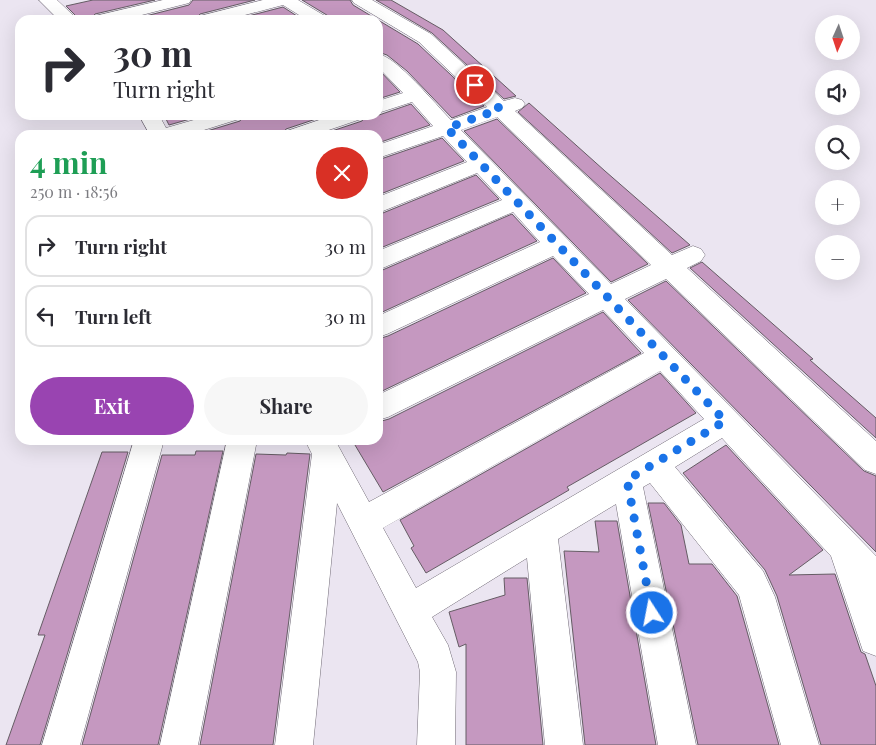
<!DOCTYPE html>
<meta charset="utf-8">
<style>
body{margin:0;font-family:"Playfair Display",serif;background:#f7f7f7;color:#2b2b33;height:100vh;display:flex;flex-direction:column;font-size:19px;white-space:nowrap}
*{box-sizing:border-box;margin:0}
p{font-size:16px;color:#7c7c81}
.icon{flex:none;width:28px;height:28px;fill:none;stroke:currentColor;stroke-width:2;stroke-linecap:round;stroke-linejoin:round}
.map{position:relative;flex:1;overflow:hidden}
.panel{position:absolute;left:15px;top:130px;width:368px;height:315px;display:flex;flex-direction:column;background:#fff;border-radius:15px;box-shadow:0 5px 20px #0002}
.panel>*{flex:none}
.hud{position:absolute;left:15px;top:15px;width:368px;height:105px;border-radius:15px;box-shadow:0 5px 20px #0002;background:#fff;color:#2b2b33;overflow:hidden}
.needle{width:32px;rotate:183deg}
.tools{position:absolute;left:815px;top:15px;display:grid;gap:10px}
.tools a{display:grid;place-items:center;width:45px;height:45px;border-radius:50%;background:#fff;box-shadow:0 5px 20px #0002;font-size:25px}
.pin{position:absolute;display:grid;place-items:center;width:42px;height:42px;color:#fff;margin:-21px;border:2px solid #fff;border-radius:50%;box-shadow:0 1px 5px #0007}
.me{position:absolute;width:55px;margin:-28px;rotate:349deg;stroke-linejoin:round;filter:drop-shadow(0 0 4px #0008)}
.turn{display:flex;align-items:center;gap:18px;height:105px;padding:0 15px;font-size:22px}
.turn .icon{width:65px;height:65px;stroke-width:2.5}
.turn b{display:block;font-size:35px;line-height:42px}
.round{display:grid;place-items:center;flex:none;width:52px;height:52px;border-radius:26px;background:#f7f7f7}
.summary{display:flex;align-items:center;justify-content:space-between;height:85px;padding:0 15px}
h1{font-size:30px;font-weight:700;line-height:38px;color:#1e9e55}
.action{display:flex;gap:10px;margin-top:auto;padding:10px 15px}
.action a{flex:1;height:58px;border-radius:30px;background:#9944b1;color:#fff;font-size:20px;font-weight:700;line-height:58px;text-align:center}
.action a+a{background:#f7f7f7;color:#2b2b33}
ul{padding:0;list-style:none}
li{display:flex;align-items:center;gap:15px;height:62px;margin:0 10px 8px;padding:0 5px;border:2px solid #e1e1e2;border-radius:15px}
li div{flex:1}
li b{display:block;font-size:19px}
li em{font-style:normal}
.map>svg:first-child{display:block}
.building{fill:#c598c0;stroke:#655c64}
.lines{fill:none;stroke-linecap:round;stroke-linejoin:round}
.minor-casing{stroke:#726c77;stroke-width:1}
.minor{fill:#fff;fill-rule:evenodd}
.route{stroke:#1a73e8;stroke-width:9;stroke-dasharray:0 16.2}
</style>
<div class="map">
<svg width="876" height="745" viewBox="0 0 876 745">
<rect width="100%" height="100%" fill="#ebe5f1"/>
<path class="building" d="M 93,0 L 155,0 L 95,14 L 90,20 L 80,20 L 66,6 Z
M 193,0 L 255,0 L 200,14 L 195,20 L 130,20 L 189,5 Z
M 302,0 L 350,0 L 353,5 L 418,44 L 484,106 L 452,118 L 407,71 L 387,55 L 378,52 L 378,20 L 335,20 Z
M 376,0 L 391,0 L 443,30 L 516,96 L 504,99 L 432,33 Z
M 283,7 L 300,18 L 291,20 L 233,20 Z
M 378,69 L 400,92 L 378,99 Z
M 529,103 L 605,171 L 690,245 L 672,253 L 518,112 Z
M 411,104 L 430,125 L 378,143 L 378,135 L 320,135 L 362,121 L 366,115 L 379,115 Z
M 164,115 L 204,115 L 169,125 Z
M 244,115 L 328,115 L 286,129 L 282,135 L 194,135 L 240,121 Z
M 497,119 L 648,264 L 611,282 L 464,131 Z
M 442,138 L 464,161 L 378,195 L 378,160 Z
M 476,175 L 499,199 L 378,249 L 378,215 Z
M 512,214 L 537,241 L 378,314 L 378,272 Z
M 553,258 L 586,293 L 378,393 L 378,339 L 388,336 Z
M 702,262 L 813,359 L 810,360 L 876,418 L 876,438 L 690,268 Z
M 666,281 L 864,471 L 876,476 L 876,552 L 628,300 Z
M 603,312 L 641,353 L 383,492 L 352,440 L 378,440 L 378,422 L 389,419 Z
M 660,373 L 696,413 L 567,487 L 569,490 L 426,573 L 411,548 L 414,546 L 400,520 Z
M 726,445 L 823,550 L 789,575 L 835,574 L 861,652 L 865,654 L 876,686 L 876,745 L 821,745 L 777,596 L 765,570 L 683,473 Z
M 196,451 L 223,451 L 158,745 L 82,745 L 162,455 L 195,455 Z
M 102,452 L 128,452 L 40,745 L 6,745 L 45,635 L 38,635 Z
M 287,453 L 310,454 L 273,745 L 200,745 L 256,454 L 286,455 Z
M 648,503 L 664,503 L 681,525 L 689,564 L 712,564 L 737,596 L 779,745 L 698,745 Z
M 595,521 L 617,521 L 656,745 L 585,745 L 564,551 L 599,552 Z
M 504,578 L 527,578 L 543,745 L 466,745 L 466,644 L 459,647 L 449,612 L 505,595 Z"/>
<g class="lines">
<defs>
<path id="minor" d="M 39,0 L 57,0 L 78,20 L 59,20 Z
M 163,0 L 191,0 L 189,3 L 122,20 L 92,20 L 95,16 Z
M 263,0 L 298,0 L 325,16 L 328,20 L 307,20 L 283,5 L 226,20 L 197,20 L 200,16 Z
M 352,0 L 372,0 L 431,34 L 504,101 L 515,98 L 522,100 L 525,104 L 522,108 L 515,111 L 672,255 L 693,246 L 701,249 L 705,255 L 701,261 L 687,268 L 876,441 L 876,474 L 865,470 L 666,279 L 625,299 L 876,556 L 876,656 L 863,651 L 831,556 L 722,438 L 675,467 L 763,571 L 775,597 L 819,745 L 781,745 L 739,595 L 650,483 L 643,487 L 696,745 L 658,745 L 616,504 L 558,539 L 583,745 L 545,745 L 527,558 L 432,617 L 448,645 L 456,672 L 455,745 L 417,745 L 420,672 L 418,662 L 337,503 L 313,745 L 275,745 L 312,454 L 305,440 L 335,440 L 369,502 L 644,353 L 603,310 L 388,417 L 378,420 L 378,395 L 589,294 L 553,256 L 387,334 L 378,337 L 378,316 L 540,242 L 513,212 L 378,270 L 378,251 L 502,200 L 477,173 L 378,213 L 378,197 L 467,162 L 443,136 L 378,158 L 378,145 L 433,126 L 412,102 L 378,113 L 378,101 L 403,93 L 378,67 L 378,54 C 397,57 435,104 451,120 L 487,107 L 419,42 L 354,3 ZM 497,117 L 651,265 L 611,284 L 461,130 ZM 660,371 L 704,419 L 416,588 L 383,528 Z
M 139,115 L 159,115 L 166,128 L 211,115 L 242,115 L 239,119 L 188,135 L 150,135 Z
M 334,115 L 364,115 L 361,119 L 314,135 L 284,135 L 287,131 Z
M 134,440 L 164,440 L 80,745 L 42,745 Z
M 227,440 L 257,440 L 198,745 L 160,745 Z"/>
</defs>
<use href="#minor" class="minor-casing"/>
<use href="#minor" class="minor"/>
</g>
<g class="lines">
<path class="route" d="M 475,85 L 500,109 L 447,128 L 725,421 L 627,480 L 652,613"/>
</g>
</svg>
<div class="tools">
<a><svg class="needle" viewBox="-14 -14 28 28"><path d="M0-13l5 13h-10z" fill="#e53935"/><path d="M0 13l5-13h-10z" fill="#7c7c81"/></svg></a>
<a><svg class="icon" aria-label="sound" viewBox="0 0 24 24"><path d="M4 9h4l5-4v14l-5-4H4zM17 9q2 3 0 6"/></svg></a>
<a><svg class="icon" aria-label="search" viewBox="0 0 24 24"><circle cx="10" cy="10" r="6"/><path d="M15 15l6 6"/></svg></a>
<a>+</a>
<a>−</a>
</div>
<div class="pin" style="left:475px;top:85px;background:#d93025"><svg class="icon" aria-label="arrive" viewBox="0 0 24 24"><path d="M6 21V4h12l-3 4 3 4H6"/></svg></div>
<svg class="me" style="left:652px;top:613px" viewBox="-20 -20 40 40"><circle r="17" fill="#1a73e8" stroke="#fff" stroke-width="3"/><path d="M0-11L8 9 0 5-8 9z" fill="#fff"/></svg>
<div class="hud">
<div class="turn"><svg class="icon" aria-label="right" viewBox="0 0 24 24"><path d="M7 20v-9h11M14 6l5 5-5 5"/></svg><div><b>30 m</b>Turn right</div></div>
</div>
<section class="panel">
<div class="summary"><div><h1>4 min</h1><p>250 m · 18:56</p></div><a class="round" style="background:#d93025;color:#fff"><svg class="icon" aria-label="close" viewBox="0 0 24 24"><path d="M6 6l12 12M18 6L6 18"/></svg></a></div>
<ul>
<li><svg class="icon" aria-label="right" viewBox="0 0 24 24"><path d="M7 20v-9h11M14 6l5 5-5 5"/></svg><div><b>Turn right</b></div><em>30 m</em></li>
<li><svg class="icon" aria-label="left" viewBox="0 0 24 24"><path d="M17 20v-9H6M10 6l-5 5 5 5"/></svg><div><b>Turn left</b></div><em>30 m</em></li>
</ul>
<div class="action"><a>Exit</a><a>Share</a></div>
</section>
</div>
